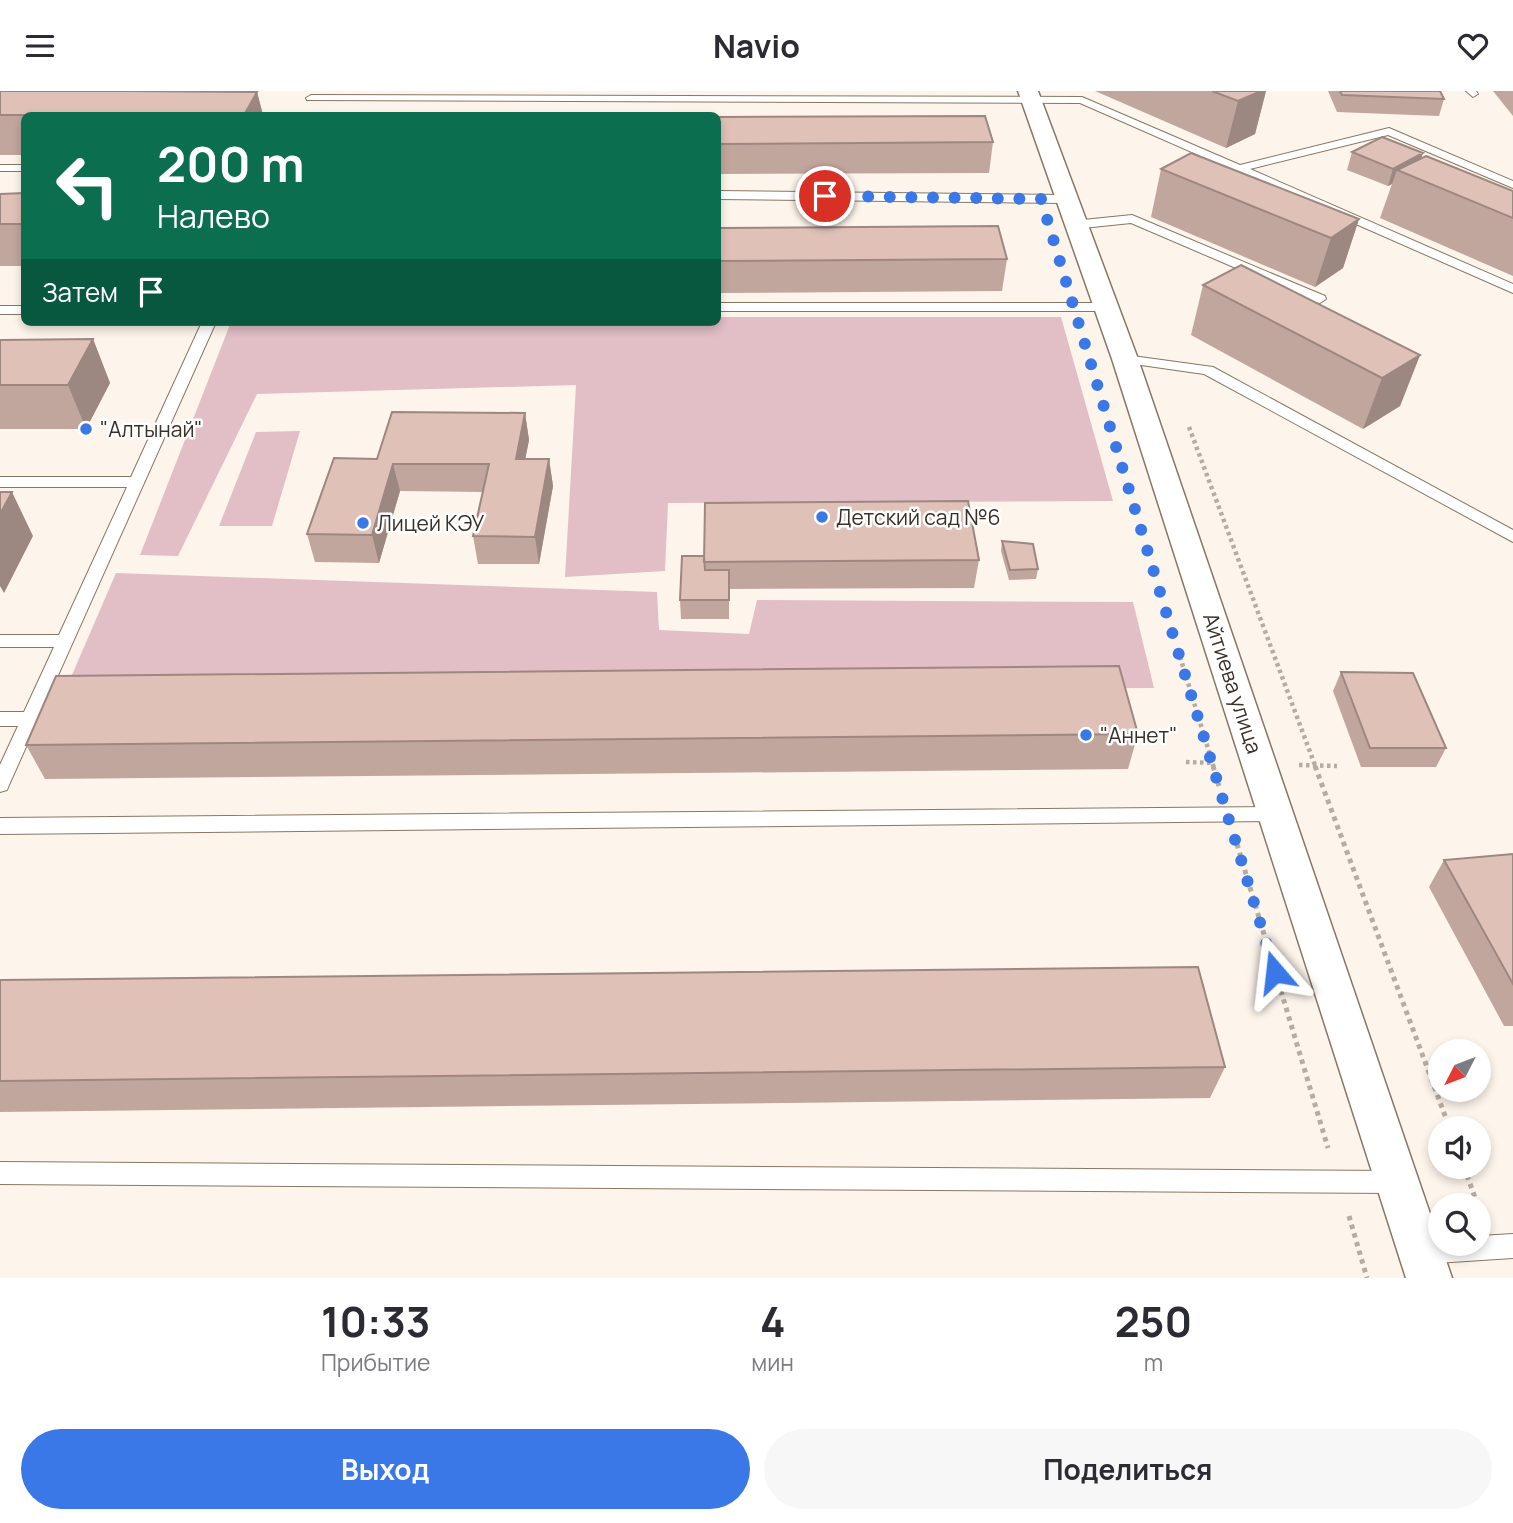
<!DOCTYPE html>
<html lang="ru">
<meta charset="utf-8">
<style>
body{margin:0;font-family:Manrope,sans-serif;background:#f7f7f7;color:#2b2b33;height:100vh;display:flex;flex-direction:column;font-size:26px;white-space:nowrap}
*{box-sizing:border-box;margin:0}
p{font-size:23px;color:#7c7c81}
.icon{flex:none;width:38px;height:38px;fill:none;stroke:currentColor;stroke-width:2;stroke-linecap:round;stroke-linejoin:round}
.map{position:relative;height:1187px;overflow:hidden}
.details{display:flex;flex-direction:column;background:#fff;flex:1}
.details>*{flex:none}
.hud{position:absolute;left:21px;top:21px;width:700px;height:214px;border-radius:10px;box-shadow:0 4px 10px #0003;background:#0b6e4f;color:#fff;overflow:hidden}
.needle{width:46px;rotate:228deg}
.tools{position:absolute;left:1428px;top:948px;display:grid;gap:14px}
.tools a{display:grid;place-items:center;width:63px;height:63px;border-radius:50%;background:#fff;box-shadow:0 4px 10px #0003;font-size:35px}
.pin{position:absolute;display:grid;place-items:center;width:60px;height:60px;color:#fff;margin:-30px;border:4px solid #fff;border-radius:50%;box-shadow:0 2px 7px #0007}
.me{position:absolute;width:77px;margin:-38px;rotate:343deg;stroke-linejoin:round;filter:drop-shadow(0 0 5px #0008)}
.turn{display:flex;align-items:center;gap:24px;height:147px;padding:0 21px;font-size:32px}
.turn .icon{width:91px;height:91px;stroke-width:2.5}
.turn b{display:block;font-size:49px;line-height:60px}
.then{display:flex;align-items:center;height:66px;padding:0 21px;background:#0003;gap:14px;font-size:26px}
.eta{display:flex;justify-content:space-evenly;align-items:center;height:119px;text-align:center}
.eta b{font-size:42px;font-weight:700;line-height:49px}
.action{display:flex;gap:14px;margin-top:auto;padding:14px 21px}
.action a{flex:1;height:80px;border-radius:42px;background:#3a78e7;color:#fff;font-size:28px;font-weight:700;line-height:80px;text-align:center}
.action a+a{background:#f7f7f7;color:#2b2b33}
header{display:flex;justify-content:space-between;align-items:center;height:91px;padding:0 21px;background:#fff;font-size:32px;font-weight:700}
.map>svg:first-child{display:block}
.green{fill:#e2bec7}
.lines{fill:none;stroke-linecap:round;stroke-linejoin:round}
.lane-casing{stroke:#897763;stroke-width:2}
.street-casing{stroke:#897763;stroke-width:3}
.path-far1{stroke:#b5aca3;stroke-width:4.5;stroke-dasharray:3.5 3.5;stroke-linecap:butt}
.path{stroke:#b5aca3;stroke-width:5;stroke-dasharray:4.5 4.5;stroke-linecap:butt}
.lane{fill:#fff;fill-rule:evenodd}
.street{fill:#fff;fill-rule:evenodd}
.wall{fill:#c1a69e}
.shaded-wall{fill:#9d8781}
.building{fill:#e0c1b8;stroke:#9d8781;stroke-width:2}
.route{stroke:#3a78e7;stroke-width:12;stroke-dasharray:0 21.6}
.poi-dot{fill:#3a78e7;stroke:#fff;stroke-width:2.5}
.labels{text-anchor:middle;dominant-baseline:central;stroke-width:5;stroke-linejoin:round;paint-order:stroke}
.poi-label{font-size:21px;fill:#393128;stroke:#fff;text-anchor:start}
.street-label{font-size:21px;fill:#393128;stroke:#fff}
</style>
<header><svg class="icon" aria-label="menu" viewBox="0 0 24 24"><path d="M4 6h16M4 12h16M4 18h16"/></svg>Navio<svg class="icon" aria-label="heart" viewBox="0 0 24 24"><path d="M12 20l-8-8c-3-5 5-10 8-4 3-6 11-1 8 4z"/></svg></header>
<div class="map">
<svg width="1513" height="1187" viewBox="0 0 1513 1187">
<rect width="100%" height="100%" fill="#fdf4eb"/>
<path class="green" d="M 718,226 L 1061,226 L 1113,410 L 668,412 L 665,480 L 565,486 L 576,294 L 257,303 L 178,465 L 140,464 L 231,231 L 718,231 Z
M 300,340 L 272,435 L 219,435 L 256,341 Z
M 116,482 L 657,501 L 659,539 L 749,543 L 757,509 L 1133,511 L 1154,597 L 65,600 Z"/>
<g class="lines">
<defs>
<path id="lane" d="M 1466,0 L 1476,0 L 1478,3 L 1473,6 Z
M 311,4 L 1082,6 L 1240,74 L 1389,37 L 1513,90 L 1513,97 L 1388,44 L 1250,78 L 1513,193 L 1513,202 L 1080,12 L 307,9 L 306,7 Z
M 0,74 L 24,74 L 24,80 L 0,80 Z
M 718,100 L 1067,104 L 1073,108 L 1067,112 L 718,108 Z
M 1132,124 L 1325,205 L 1326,208 L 1320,212 L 1315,211 L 1131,132 L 1073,138 L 1067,134 L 1073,130 Z
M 718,212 L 1105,212 L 1112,216 L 1105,220 L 718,220 Z
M 0,215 L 24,215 L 24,223 L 0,223 Z
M 202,231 L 216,231 L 9,694 L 7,699 L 0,701 L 0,674 L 18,635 L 0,635 L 0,621 L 24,621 L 54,556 L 0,556 L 0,544 L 59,544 L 127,396 L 0,396 L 0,386 L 131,386 Z
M 1125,264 L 1213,276 L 1513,439 L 1513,451 L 1204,283 L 1120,271 L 1118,268 Z
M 1276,716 L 1283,718 L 1286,723 L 1283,728 L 1276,730 L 0,743 L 0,727 Z
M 0,1071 L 1396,1080 L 1404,1083 L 1408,1091 L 1404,1099 L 1396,1102 L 0,1093 Z
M 1513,1143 L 1513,1167 L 1420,1173 L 1411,1170 L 1408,1161 L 1411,1152 L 1440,1148 L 1440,1153 L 1479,1153 L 1479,1145 Z"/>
<path id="street" d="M 1018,0 L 1038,0 L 1138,268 L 1452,1187 L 1406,1187 L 1112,268 Z"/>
</defs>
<use href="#lane" class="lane-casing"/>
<use href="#street" class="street-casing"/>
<path class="path-far1" d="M 1189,336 L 1316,677
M 1178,559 L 1214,677
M 1186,671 L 1214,672
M 1299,674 L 1337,675"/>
<path class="path" d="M 1213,675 L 1219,695
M 1315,675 L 1450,1038
M 1237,753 L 1328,1057
M 1464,1076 L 1478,1115
M 1349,1125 L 1367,1187"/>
<use href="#lane" class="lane"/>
<use href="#street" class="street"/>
</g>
<path class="wall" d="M 0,0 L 257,1 L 263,24 L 24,24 L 24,64 L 0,64 Z
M 1095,0 L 1266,0 L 1255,43 L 1226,57 Z
M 1328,0 L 1440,0 L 1444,8 L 1439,25 L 1337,21 Z
M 1493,0 L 1513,0 L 1513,25 Z
M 718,26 L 993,51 L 989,82 L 718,83 Z
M 1352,61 L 1423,62 L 1421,67 L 1513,100 L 1513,185 L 1380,127 L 1392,93 L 1388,95 L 1347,79 Z
M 1161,78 L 1359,128 L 1343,177 L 1315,196 L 1151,126 Z
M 24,102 L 24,175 L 0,175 L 0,103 Z
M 718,137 L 1007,168 L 1002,200 L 718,202 Z
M 1203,194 L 1420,264 L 1400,315 L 1363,338 L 1191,244 Z
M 93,248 L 110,292 L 86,338 L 0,338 L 0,249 Z
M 525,322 L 529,349 L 525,368 L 549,368 L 553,395 L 539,473 L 478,473 L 473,445 L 483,401 L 400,400 L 379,472 L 315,471 L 307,443 L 377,368 Z
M 1002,450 L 1038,478 L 1036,488 L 1009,489 L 1001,460 Z
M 704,465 L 979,469 L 974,497 L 729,498 L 729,528 L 681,528 L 680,509 Z
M 1341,581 L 1446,657 L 1436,676 L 1361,676 L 1333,600 Z
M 1138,643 L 1128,678 L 45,688 L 26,654 Z
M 1513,763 L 1513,935 L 1504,935 L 1429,796 L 1444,769 Z
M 0,889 L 1225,976 L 1210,1007 L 0,1021 Z"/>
<path class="shaded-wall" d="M 1261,0 L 1266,0 L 1255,43 L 1226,57 L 1238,10 Z
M 257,1 L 263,24 L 244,24 Z
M 1423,62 L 1417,79 L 1397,79 L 1392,93 L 1388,95 L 1393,78 Z
M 1359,128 L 1343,177 L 1315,196 L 1331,147 Z
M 93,248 L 110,292 L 86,338 L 68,294 Z
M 1420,264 L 1400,315 L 1363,338 L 1382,287 Z
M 525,322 L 529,349 L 520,395 L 516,368 Z
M 549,368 L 553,395 L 539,473 L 535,446 Z
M 393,373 L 400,400 L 379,472 L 372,444 Z
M 12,401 L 33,445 L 4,502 L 0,495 L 0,423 Z"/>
<path class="building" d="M 0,0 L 121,0 L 257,1 L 244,24 L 0,24 Z
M 1212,0 L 1261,0 L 1238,10 Z
M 1340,0 L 1440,0 L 1444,8 L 1342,4 Z
M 985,25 L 993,51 L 718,53 L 718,26 Z
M 1382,46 L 1423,62 L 1393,78 L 1352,61 Z
M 1191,62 L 1359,128 L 1331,147 L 1161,78 Z
M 1426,65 L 1513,100 L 1513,127 L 1397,79 Z
M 24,102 L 24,133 L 0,133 L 0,103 Z
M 998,135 L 1007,168 L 718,170 L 718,137 Z
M 1241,174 L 1420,264 L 1382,287 L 1203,194 Z
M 93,248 L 68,294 L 0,294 L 0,249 Z
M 392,321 L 525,322 L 516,368 L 549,368 L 535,446 L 473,445 L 489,373 L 393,373 L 372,444 L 307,443 L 334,367 L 377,368 Z
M 0,401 L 12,401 L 0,423 Z
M 968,410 L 979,469 L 704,471 L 705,412 Z
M 1002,450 L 1033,453 L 1038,478 L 1010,479 Z
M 682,465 L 704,465 L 705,479 L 729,479 L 729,509 L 680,509 Z
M 1119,575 L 1138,643 L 26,654 L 56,585 Z
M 1341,581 L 1413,582 L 1446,657 L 1370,657 Z
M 1513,763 L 1513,893 L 1444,769 Z
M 1198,876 L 1225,976 L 0,990 L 0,889 Z"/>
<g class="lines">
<path class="route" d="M 825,105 L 1041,108 L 1275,881"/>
</g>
<g class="poi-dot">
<circle cx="86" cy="338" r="7"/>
<circle cx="822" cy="426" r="7"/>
<circle cx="363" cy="432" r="7"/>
<circle cx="1086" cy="644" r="7"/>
</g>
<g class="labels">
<g class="poi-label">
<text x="100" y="338">"Алтынай"</text>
<text x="836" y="426">Детский сад №6</text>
<text x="377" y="432">Лицей КЭУ</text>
<text x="1100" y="644">"Аннет"</text>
</g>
<g class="street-label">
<text transform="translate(1233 592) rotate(72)">Айтиева улица</text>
</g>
</g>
</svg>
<div class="tools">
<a><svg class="needle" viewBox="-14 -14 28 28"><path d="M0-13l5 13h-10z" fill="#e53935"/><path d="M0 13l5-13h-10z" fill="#7c7c81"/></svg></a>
<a><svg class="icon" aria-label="sound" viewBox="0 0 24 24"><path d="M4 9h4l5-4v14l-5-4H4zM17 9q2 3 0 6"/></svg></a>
<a><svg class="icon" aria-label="search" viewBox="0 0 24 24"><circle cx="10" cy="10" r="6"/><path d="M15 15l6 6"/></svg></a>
</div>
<div class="pin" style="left:825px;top:105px;background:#d93025"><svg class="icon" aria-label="arrive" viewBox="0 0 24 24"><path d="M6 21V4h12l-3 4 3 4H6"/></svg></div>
<svg class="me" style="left:1275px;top:881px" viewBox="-20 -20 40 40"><path d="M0-17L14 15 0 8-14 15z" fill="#3a78e7" stroke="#fff" stroke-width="4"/></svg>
<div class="hud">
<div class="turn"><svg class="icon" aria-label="left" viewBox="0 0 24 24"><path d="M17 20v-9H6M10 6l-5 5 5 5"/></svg><div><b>200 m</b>Налево</div></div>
<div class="then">Затем<svg class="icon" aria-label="arrive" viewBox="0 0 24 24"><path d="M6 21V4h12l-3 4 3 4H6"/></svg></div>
</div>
</div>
<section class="details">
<div class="eta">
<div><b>10:33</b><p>Прибытие</p></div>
<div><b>4</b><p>мин</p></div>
<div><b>250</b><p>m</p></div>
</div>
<div class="action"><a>Выход</a><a>Поделиться</a></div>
</section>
